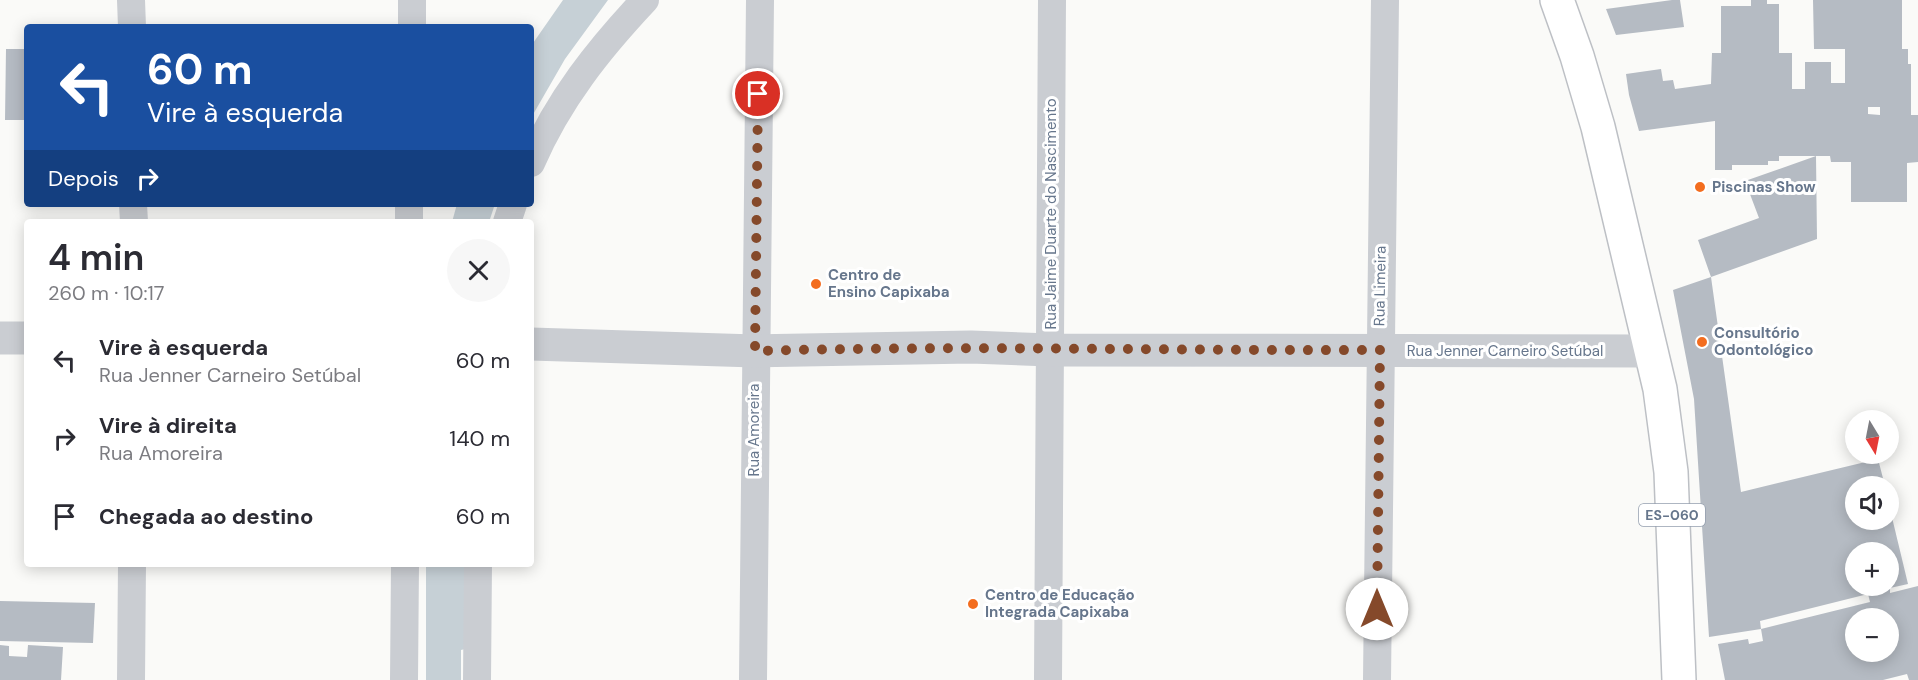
<!DOCTYPE html>
<html lang="pt">
<meta charset="utf-8">
<style>
body{margin:0;font-family:"DM Sans",sans-serif;background:#f7f7f7;color:#2b2b33;height:100vh;display:flex;flex-direction:column;font-size:22px;white-space:nowrap}
*{box-sizing:border-box;margin:0}
p{font-size:20px;color:#7c7c81}
.icon{flex:none;width:33px;height:33px;fill:none;stroke:currentColor;stroke-width:2;stroke-linecap:round;stroke-linejoin:round}
.map{position:relative;flex:1;overflow:hidden}
.details{position:absolute;left:24px;top:219px;width:510px;height:348px;display:flex;flex-direction:column;background:#fff;border-radius:6px;box-shadow:0 3px 15px #0003}
.details>*{flex:none}
.top-card{position:absolute;left:24px;top:24px;width:510px;height:183px;border-radius:6px;box-shadow:0 3px 15px #0003;background:#1a4fa0;color:#fff;overflow:hidden}
.needle{width:39px;rotate:170deg}
.controls{position:absolute;left:1845px;top:410px;display:grid;gap:12px}
.controls a{display:grid;place-items:center;width:54px;height:54px;border-radius:50%;background:#fff;box-shadow:0 3px 15px #0003;font-size:30px}
.pin{position:absolute;display:grid;place-items:center;width:51px;height:51px;color:#fff;margin:-26px;border:3px solid #fff;border-radius:50%;box-shadow:0 2px 6px #0007}
.me{position:absolute;width:66px;margin:-33px;rotate:0deg;stroke-linejoin:round;filter:drop-shadow(0 0 4px #0008)}
.turn{display:flex;align-items:center;gap:21px;height:126px;padding:0 24px;font-size:27px}
.turn .icon{width:78px;height:78px;stroke-width:2.5}
.turn b{display:block;font-size:42px;line-height:51px}
.then{display:flex;align-items:center;height:57px;padding:0 24px;background:#0003;gap:12px;font-size:22px}
.round{display:grid;place-items:center;flex:none;width:63px;height:63px;border-radius:32px;background:#f7f7f7}
.head{display:flex;align-items:center;justify-content:space-between;height:102px;padding:0 24px}
h1{font-size:36px;font-weight:600;line-height:45px}
ul{padding:0;list-style:none}
li{display:flex;align-items:center;gap:18px;height:78px;padding:0 24px}
li div{flex:1}
li b{display:block;font-size:22px}
li em{font-style:normal}
.map>svg:first-child{display:block}
.water{fill:#c6d0d6}
.building{fill:#b5bbc3;fill-rule:evenodd}
.lines{fill:none;stroke-linecap:round;stroke-linejoin:round}
.primary-casing{stroke:#bdc0c5;stroke-width:36}
.minor{stroke:#cacdd2;stroke-width:28}
.tertiary{stroke:#cacdd2;stroke-width:33}
.primary{stroke:#fff;stroke-width:33}
.route{stroke:#85492a;stroke-width:10;stroke-dasharray:0 18}
.poi-dot{fill:#f36d1f;stroke:#fff;stroke-width:2}
.labels{text-anchor:middle;dominant-baseline:central;stroke-width:6;stroke-linejoin:round;paint-order:stroke}
.shield{fill:#fff;stroke:#949fae;stroke-width:1.5}
.shield-label{font-size:14px;font-weight:bold;fill:#66768c}
.poi-label{font-size:15px;font-weight:bold;fill:#66768c;stroke:#fff;text-anchor:start}
.street-label{font-size:15px;fill:#66768c;stroke:#fff}
</style>
<div class="map">
<svg width="1918" height="680" viewBox="0 0 1918 680">
<rect width="100%" height="100%" fill="#fafaf8"/>
<path class="water" d="M 563,0 L 608,0 L 565,59 L 531,118 L 531,46 Z
M 457,204 L 495,204 L 489,222 L 452,222 Z
M 426,564 L 465,564 L 465,649 L 461,650 L 461,680 L 426,680 Z"/>
<path class="building" d="M 1672,0 L 1680,0 L 1684,27 L 1616,35 L 1606,9 Z
M 1751,0 L 1767,0 L 1767,4 L 1779,4 L 1779,53 L 1792,53 L 1792,89 L 1805,89 L 1805,62 L 1831,62 L 1831,83 L 1845,83 L 1845,49 L 1814,49 L 1813,0 L 1902,0 L 1902,49 L 1908,49 L 1908,64 L 1911,64 L 1911,115 L 1918,115 L 1918,162 L 1907,163 L 1907,202 L 1851,202 L 1851,162 L 1831,162 L 1830,156 L 1779,156 L 1779,161 L 1768,161 L 1768,165 L 1732,165 L 1732,170 L 1715,170 L 1715,121 L 1639,131 L 1629,95 L 1626,74 L 1661,69 L 1663,81 L 1673,80 L 1675,89 L 1711,84 L 1712,53 L 1721,53 L 1721,6 L 1751,6 ZM 1868,107 L 1880,107 L 1880,115 L 1868,114 Z
M 6,49 L 27,49 L 27,120 L 5,120 Z
M 1816,156 L 1817,239 L 1711,277 L 1698,240 L 1759,218 L 1745,181 Z
M 1711,277 L 1741,492 L 1878,459 L 1885,486 L 1856,486 L 1856,519 L 1888,519 L 1889,505 L 1908,584 L 1890,588 L 1890,593 L 1918,586 L 1918,680 L 1909,680 L 1907,674 L 1883,680 L 1725,680 L 1718,644 L 1748,639 L 1749,644 L 1763,641 L 1761,629 L 1870,602 L 1868,594 L 1760,621 L 1761,629 L 1709,637 L 1694,399 L 1673,290 ZM 1856,552 L 1888,552 L 1888,585 L 1856,585 ZM 1856,618 L 1888,618 L 1888,651 L 1856,651 Z
M 0,601 L 95,603 L 93,643 L 0,641 Z
M 0,645 L 9,646 L 9,656 L 27,657 L 28,645 L 63,647 L 61,680 L 0,680 Z"/>
<g class="lines">
<defs>
<path id="primary" d="M 1557,0 L 1577,56 L 1598,127 L 1660,389 L 1671,472 L 1679,680"/>
</defs>
<use href="#primary" class="primary-casing"/>
<path class="minor" d="M 131,0 L 132,27
M 412,27 L 412,0
M 531,163 C 558,100 599,49 645,0
M 133,204 L 134,222
M 409,222 L 409,204
M 507,222 L 513,204
M 131,680 L 132,564
M 404,680 L 405,564
M 477,680 L 478,564
M 753,680 L 760,0
M 1048,680 L 1052,0
M 1377,680 L 1385,0"/>
<path class="tertiary" d="M 0,338 L 27,338
M 531,344 L 755,351 L 971,347 L 1050,350 L 1651,351"/>
<use href="#primary" class="primary"/>
</g>
<g class="lines">
<path class="route" d="M 758,94 L 755,351 C 963,345 1171,351 1380,350 L 1377,609"/>
</g>
<g class="poi-dot">
<circle cx="1700" cy="187" r="6"/>
<circle cx="816" cy="284" r="6"/>
<circle cx="1702" cy="342" r="6"/>
<circle cx="973" cy="604" r="6"/>
</g>
<g class="labels">
<rect class="shield" x="1639" y="504" width="66" height="22" rx="4.5"/>
<g class="shield-label">
<text x="1672" y="515">ES-060</text>
</g>
<g class="poi-label">
<text x="1712" y="187">Piscinas Show</text>
<text x="828" y="275">Centro de<tspan x="828" dy="17">Ensino Capixaba</tspan></text>
<text x="1714" y="333">Consultório<tspan x="1714" dy="17">Odontológico</tspan></text>
<text x="985" y="595">Centro de Educação<tspan x="985" dy="17">Integrada Capixaba</tspan></text>
</g>
<g class="street-label">
<text transform="translate(1051 214) rotate(-90)">Rua Jaime Duarte do Nascimento</text>
<text transform="translate(1380 286) rotate(-89)">Rua Limeira</text>
<text x="1505" y="351">Rua Jenner Carneiro Setúbal</text>
<text transform="translate(754 430) rotate(-90)">Rua Amoreira</text>
</g>
</g>
</svg>
<div class="controls">
<a><svg class="needle" viewBox="-14 -14 28 28"><path d="M0-13l5 13h-10z" fill="#e53935"/><path d="M0 13l5-13h-10z" fill="#7c7c81"/></svg></a>
<a><svg class="icon" aria-label="sound" viewBox="0 0 24 24"><path d="M4 9h4l5-4v14l-5-4H4zM17 9q2 3 0 6"/></svg></a>
<a>+</a>
<a>−</a>
</div>
<div class="pin" style="left:758px;top:94px;background:#d93025"><svg class="icon" aria-label="arrive" viewBox="0 0 24 24"><path d="M6 21V4h12l-3 4 3 4H6"/></svg></div>
<svg class="me" style="left:1377px;top:609px" viewBox="-20 -20 40 40"><circle r="19" fill="#fff"/><path d="M0-13L10 11 0 6-10 11z" fill="#85492a"/></svg>
<div class="top-card">
<div class="turn"><svg class="icon" aria-label="left" viewBox="0 0 24 24"><path d="M17 20v-9H6M10 6l-5 5 5 5"/></svg><div><b>60 m</b>Vire à esquerda</div></div>
<div class="then">Depois<svg class="icon" aria-label="right" viewBox="0 0 24 24"><path d="M7 20v-9h11M14 6l5 5-5 5"/></svg></div>
</div>
<section class="details">
<div class="head"><div><h1>4 min</h1><p>260 m · 10:17</p></div><a class="round"><svg class="icon" aria-label="close" viewBox="0 0 24 24"><path d="M6 6l12 12M18 6L6 18"/></svg></a></div>
<ul>
<li><svg class="icon" aria-label="left" viewBox="0 0 24 24"><path d="M17 20v-9H6M10 6l-5 5 5 5"/></svg><div><b>Vire à esquerda</b><p>Rua Jenner Carneiro Setúbal</p></div><em>60 m</em></li>
<li><svg class="icon" aria-label="right" viewBox="0 0 24 24"><path d="M7 20v-9h11M14 6l5 5-5 5"/></svg><div><b>Vire à direita</b><p>Rua Amoreira</p></div><em>140 m</em></li>
<li><svg class="icon" aria-label="arrive" viewBox="0 0 24 24"><path d="M6 21V4h12l-3 4 3 4H6"/></svg><div><b>Chegada ao destino</b></div><em>60 m</em></li>
</ul>
</section>
</div>
